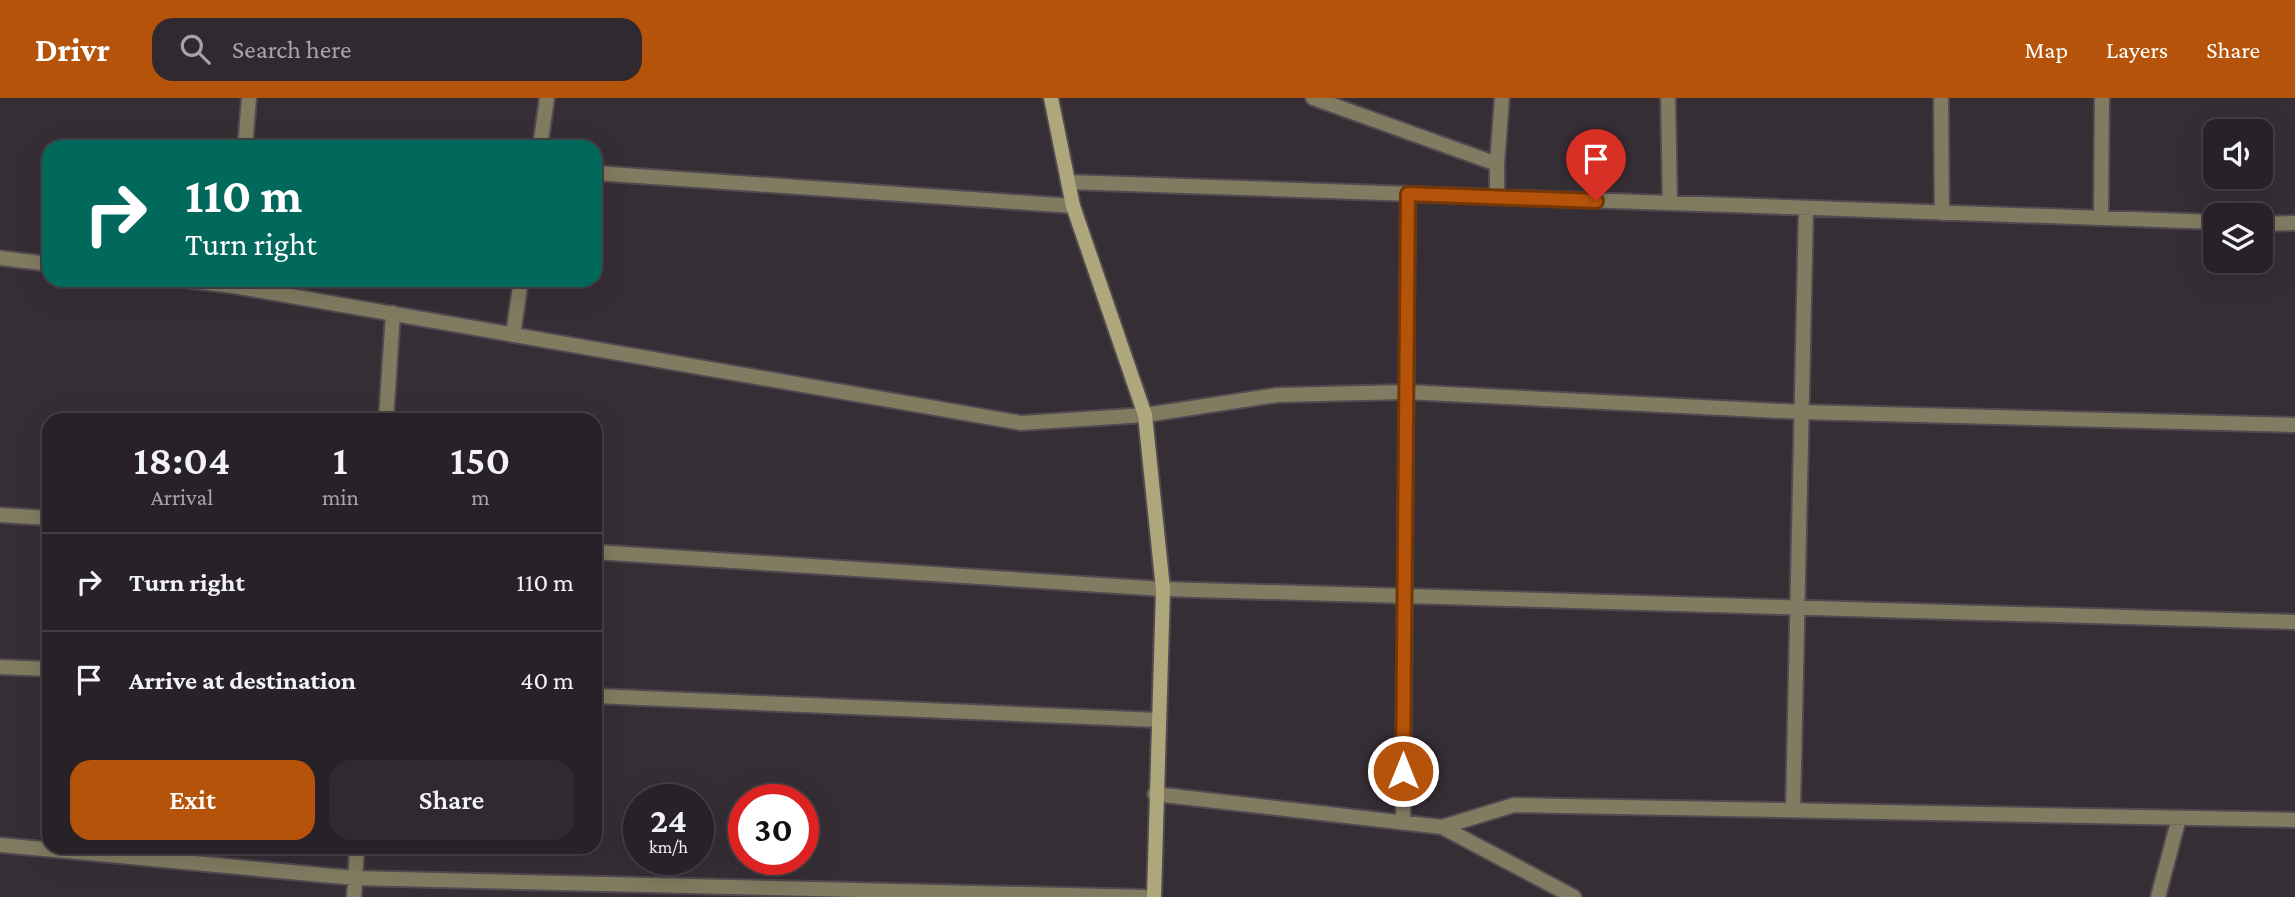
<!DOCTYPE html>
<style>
body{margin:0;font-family:"Crimson Pro",serif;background:#302a30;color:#f1f3f6;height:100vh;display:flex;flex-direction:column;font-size:26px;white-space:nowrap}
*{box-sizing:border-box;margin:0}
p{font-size:23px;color:#a5a4a8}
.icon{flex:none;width:38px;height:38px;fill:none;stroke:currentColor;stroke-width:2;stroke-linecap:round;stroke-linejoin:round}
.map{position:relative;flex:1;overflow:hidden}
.details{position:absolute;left:42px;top:315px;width:560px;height:441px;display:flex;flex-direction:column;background:#282228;border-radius:21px;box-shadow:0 7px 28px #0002,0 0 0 2px #443f45}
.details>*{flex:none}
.hud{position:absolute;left:42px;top:42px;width:560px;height:147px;border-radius:21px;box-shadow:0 7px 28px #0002,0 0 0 2px #443f45;background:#00695c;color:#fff;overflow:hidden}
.fabs{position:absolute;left:2203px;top:21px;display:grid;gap:14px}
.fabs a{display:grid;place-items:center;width:70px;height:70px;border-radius:14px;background:#282228;box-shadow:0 7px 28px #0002,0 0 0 2px #443f45;font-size:35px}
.speed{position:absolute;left:623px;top:686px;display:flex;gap:14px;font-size:35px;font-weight:700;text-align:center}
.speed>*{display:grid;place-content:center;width:91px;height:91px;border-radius:50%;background:#282228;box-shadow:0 7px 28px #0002,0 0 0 2px #443f45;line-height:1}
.speed small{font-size:18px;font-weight:400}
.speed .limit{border:10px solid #d22;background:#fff;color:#111}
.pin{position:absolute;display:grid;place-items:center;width:60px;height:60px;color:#fff;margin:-72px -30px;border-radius:50% 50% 50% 0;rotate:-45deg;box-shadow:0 0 7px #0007}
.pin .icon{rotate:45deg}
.me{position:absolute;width:77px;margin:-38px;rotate:0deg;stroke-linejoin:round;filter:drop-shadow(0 0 5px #0008)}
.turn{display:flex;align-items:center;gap:24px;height:147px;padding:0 28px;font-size:32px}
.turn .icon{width:91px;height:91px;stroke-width:2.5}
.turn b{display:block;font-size:49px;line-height:60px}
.eta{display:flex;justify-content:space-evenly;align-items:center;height:119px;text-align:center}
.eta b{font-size:42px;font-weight:600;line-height:49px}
.cta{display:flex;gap:14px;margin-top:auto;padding:14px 28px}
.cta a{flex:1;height:80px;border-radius:21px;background:#b45309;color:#fff;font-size:28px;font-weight:600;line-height:80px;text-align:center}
.cta a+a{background:#302a30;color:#f1f3f6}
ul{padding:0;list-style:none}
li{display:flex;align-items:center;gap:21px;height:98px;padding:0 28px;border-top:2px solid #443f45}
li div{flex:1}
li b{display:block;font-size:26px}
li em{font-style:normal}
header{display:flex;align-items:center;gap:42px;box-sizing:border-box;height:98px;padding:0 35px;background:#b45309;color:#fff}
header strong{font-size:33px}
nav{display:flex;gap:38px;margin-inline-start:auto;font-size:24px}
.search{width:490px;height:63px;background:#302a30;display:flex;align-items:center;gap:18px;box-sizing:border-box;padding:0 24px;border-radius:21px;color:#a5a4a8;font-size:26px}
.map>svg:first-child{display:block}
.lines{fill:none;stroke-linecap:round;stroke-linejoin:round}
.street-casing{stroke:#514a50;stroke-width:18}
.secondary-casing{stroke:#514a50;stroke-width:18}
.street{stroke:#817c61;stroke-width:14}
.secondary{stroke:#aea77b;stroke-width:14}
.route-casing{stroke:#753606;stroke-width:18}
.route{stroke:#b45309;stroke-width:12}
</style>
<header>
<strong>Drivr</strong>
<div class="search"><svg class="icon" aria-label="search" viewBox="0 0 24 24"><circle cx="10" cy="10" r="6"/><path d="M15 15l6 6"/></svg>Search here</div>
<nav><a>Map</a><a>Layers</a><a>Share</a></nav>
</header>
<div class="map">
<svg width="2295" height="799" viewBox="0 0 2295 799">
<rect width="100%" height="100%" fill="#362e35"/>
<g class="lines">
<defs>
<path id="street" d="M 1313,0 L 1497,66 L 1497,99
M 1668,0 L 1670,105
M 1941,0 L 1942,115
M 245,49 L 249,0
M 540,49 L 547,0
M 1497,66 L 1502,0
M 595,75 L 1073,108
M 1068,84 L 2216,124
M 2101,120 L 2102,0
M 2261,126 L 2295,125
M 0,160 L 49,166
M 184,182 L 233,188 L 1021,325 L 1145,317 L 1277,297 L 1406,294 L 1802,314 L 2295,327
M 513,237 L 521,182
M 386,322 L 393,215
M 0,417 L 49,420
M 595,454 L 1163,491 L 2295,524
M 0,569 L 49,571
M 595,598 L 1158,622
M 1155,696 L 1442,729 L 1574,799
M 1793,712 L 1806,110
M 1403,724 L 1408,96
M 1442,729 L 1514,707 L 2295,722
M 0,747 L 355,780 L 1147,799
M 354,799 L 357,749
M 2158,799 L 2179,720"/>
<path id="secondary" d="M 1051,0 L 1073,108 L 1145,317 L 1163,491 L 1154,799"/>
</defs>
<use href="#street" class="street-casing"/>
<use href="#secondary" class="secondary-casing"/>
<use href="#street" class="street"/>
<use href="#secondary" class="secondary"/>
</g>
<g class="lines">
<defs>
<path id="route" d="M 1403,673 L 1408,96 L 1596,103"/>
</defs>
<use href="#route" class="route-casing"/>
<use href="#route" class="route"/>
</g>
</svg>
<div class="fabs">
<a><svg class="icon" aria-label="sound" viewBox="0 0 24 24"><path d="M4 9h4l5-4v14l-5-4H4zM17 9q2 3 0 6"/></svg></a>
<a><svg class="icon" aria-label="layers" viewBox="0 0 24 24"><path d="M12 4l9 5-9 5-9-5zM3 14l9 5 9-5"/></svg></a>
</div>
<div class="speed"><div>24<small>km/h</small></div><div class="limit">30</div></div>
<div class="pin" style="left:1596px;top:103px;background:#d93025"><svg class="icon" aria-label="arrive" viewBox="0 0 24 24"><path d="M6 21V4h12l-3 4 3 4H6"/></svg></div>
<svg class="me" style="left:1403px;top:673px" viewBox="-20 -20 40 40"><circle r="17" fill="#b45309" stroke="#fff" stroke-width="3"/><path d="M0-11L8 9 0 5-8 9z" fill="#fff"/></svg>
<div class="hud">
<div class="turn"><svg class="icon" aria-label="right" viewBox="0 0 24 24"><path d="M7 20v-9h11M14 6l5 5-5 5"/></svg><div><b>110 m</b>Turn right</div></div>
</div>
<section class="details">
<div class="eta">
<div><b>18:04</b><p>Arrival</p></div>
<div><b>1</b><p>min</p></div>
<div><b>150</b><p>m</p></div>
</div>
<ul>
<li><svg class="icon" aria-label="right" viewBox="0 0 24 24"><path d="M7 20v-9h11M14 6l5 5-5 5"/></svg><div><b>Turn right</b></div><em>110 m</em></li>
<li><svg class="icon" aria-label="arrive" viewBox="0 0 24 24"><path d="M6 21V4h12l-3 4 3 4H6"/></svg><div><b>Arrive at destination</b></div><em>40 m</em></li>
</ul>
<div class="cta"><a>Exit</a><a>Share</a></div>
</section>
</div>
